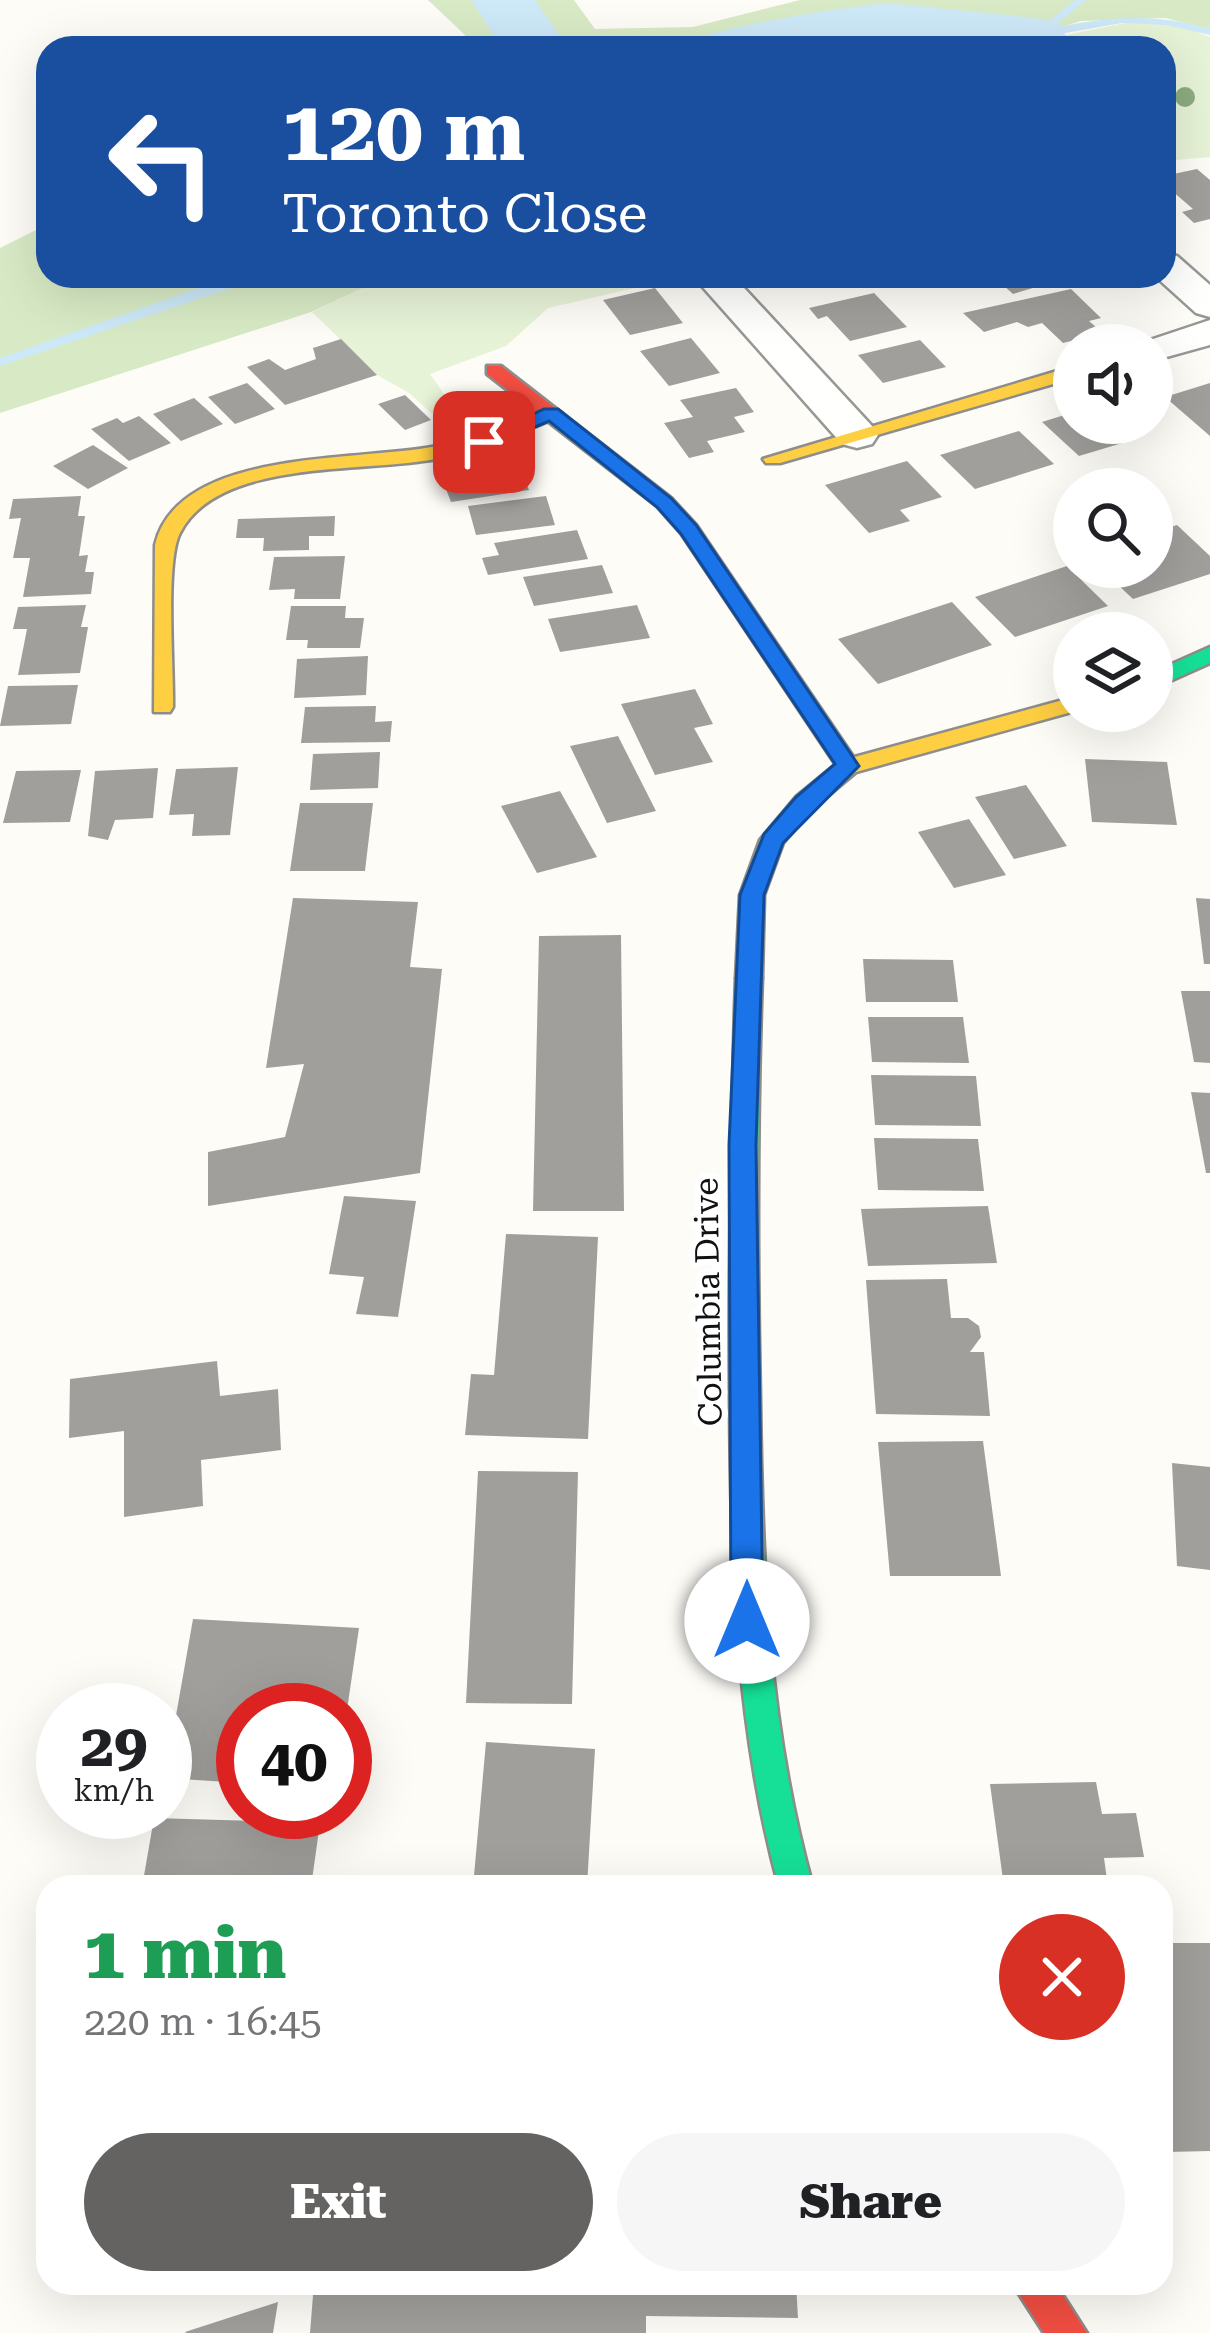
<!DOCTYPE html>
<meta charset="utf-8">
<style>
body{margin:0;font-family:"Roboto Serif",serif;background:#f6f6f6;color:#202124;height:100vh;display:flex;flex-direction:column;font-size:45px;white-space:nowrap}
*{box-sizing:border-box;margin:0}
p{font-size:39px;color:#757577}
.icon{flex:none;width:66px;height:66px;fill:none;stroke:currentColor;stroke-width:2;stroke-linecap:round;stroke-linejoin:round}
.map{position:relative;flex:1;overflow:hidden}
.sheet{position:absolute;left:36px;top:1875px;width:1137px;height:420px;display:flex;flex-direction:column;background:#fff;border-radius:36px;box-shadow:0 12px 48px #0002}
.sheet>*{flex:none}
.hud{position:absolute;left:36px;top:36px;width:1140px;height:252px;border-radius:36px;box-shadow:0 12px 48px #0002;background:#1a4fa0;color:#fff;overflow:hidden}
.fabs{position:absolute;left:1053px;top:324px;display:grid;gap:24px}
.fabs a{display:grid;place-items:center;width:120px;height:120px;border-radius:50%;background:#fff;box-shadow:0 12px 48px #0002;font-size:60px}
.speed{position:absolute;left:36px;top:1683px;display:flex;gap:24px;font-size:60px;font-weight:700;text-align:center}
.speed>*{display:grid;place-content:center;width:156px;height:156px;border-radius:50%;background:#fff;box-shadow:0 12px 48px #0002;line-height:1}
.speed small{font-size:30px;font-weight:400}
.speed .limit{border:18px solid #d22;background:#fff;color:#111}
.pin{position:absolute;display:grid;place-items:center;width:102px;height:102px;color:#fff;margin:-51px;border-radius:24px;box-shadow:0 6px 18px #0006}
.me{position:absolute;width:132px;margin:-66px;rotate:0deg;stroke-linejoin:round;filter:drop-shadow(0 0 9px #0008)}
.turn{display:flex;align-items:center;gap:42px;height:252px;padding:0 48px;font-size:54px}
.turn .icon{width:156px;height:156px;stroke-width:2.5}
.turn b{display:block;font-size:84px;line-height:102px}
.round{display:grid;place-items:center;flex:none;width:126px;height:126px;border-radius:63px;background:#f6f6f6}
.overview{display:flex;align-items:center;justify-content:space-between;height:204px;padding:0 48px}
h1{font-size:72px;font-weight:800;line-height:90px;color:#1e9e55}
.cta{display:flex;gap:24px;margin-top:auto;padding:24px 48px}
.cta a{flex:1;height:138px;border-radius:72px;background:#646362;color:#fff;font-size:48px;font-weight:800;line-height:138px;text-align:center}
.cta a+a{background:#f6f6f6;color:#202124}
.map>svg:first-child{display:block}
.green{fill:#e7f3d7}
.forest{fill:#d8eac5}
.water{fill:#cde8f7}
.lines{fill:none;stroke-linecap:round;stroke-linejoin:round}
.stream{fill:#cde8f7;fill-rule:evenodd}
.river{fill:#cde8f7;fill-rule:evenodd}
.building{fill:#a19f9c}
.street-casing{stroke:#979795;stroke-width:5}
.fast-casing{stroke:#8e8d8b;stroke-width:5}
.slow-casing{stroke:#8e8d8b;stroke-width:5}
.jam-casing{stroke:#8e8d8b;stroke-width:5}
.street{fill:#fffffe;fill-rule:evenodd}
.fast{fill:#16e098;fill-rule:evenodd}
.slow{fill:#ffcf43;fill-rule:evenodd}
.jam{fill:#f24e42;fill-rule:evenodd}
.tree{fill:#8cac80}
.route{fill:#1a73e8;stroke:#114b97;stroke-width:3}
.labels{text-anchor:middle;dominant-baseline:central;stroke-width:12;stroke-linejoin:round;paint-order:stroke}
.street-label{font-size:33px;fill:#111;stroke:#fff}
</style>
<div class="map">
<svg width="1210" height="2333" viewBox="0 0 1210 2333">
<rect width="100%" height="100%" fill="#fdfcf7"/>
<path class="green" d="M 1125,23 L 1175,24 L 1210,37 L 1210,157 L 1164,161 L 1164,48 L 1003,48 Z
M 389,276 L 677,276 L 678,278 L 548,308 L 506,346 L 430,374 L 454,408 L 439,420 L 409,393 L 377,375 L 312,312 Z"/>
<path class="forest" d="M 428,0 L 574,0 L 595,29 L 693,27 L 800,0 L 1210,0 L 1210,29 L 1165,18 L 1081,21 L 993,48 L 462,48 L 465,35 Z
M 48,224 L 48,276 L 389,276 L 311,312 L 0,413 L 0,248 Z"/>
<path class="water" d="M 232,276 L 267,276 L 0,366 L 0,358 Z"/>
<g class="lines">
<path class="stream" d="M 1075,0 L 1086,0 L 1051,29 C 1106,16 1156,13 1210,29 L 1210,35 L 1166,25 L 1122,23 L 1031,39 L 1031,35 L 1039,33 L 1039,29 Z"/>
<path class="river" d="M 471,0 L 535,0 L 568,48 L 502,48 Z
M 887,3 L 1035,18 L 1058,23 L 1067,37 L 1060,48 L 952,48 L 887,41 L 831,48 L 700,48 L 710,34 C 769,19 827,10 887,3 Z"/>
</g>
<path class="building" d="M 1197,169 L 1210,180 L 1210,219 L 1194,223 L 1182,212 L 1193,209 L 1164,184 L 1164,176 Z
M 993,276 L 1060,276 L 1063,279 L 1013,294 Z
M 655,288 L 683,323 L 630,335 L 603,300 Z
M 1071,289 L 1101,318 L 1089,321 L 1103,333 L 1063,343 L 1042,323 L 1028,327 L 1017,322 L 984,332 L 963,313 Z
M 874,293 L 907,327 L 850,341 L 827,316 L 818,319 L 809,308 Z
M 691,338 L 720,373 L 669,386 L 640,351 Z
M 341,339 L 377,375 L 285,405 L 247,367 L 269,359 L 285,370 L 316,359 L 313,348 Z
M 920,340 L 946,367 L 883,383 L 858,355 Z
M 247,383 L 275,409 L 235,424 L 208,397 Z
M 1210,383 L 1210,436 L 1165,397 Z
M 736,388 L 754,412 L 734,417 L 745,432 L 707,441 L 714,452 L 689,458 L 664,423 L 693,417 L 680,400 Z
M 405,395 L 431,420 L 405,430 L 378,404 Z
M 194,398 L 223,424 L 181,441 L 153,414 Z
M 1074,412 L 1074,423 L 1108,423 L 1129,441 L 1079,456 L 1042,422 Z
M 139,416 L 171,443 L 129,461 L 91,429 L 117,418 L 123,423 Z
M 1019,431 L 1054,464 L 975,489 L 940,455 Z
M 93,445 L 128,468 L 88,489 L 53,466 Z
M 516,459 L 529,490 L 451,502 L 439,471 Z
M 907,461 L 942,497 L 900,510 L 910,521 L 869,533 L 825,485 Z
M 81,496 L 78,516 L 85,516 L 79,556 L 88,555 L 85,572 L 94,572 L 91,594 L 23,597 L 30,558 L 13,558 L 21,518 L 9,519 L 13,499 Z
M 546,496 L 555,525 L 476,535 L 468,506 Z
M 335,516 L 334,536 L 309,536 L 309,550 L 263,551 L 264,538 L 236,538 L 238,519 Z
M 1177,525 L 1210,556 L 1210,574 L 1133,599 L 1099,567 L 1152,567 L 1152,533 Z
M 577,530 L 588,559 L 488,575 L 482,558 L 499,555 L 494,543 Z
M 345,556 L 340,599 L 294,599 L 295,589 L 269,590 L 274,557 Z
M 602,565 L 613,593 L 534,606 L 523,577 Z
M 1067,566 L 1108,606 L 1015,637 L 975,597 Z
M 952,602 L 992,645 L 878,684 L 838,639 Z
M 86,605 L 81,627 L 88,627 L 80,673 L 18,675 L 27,629 L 13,629 L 18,607 Z
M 637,605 L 650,638 L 560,652 L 548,619 Z
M 291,606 L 346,606 L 345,618 L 364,618 L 360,648 L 307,648 L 308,640 L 286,640 Z
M 368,656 L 366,695 L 294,698 L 297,659 Z
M 78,685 L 71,724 L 0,726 L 8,686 Z
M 695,689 L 713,724 L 694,728 L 713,762 L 655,775 L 621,704 Z
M 376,706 L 375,722 L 392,721 L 390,742 L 301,743 L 305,707 Z
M 618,736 L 656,811 L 607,823 L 570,746 Z
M 380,752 L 378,788 L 310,790 L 313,754 Z
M 1085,759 L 1167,762 L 1177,825 L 1092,822 Z
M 238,767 L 230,835 L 192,836 L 194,814 L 169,815 L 176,769 Z
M 158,768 L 153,818 L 115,820 L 108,840 L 88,836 L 95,771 Z
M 81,770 L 70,822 L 3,823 L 16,771 Z
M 1026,785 L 1067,846 L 1014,859 L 975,797 Z
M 560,791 L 597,857 L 537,873 L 501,806 Z
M 300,803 L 373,803 L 365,871 L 290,871 Z
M 969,819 L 1006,875 L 954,888 L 918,832 Z
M 293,898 L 418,902 L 410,967 L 442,969 L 420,1173 L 208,1206 L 208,1152 L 285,1137 L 304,1064 L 266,1068 Z
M 1196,898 L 1210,899 L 1210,964 L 1204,964 Z
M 621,935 L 624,1211 L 533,1211 L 539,936 Z
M 863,959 L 953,960 L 958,1002 L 866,1002 Z
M 1181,991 L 1210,991 L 1210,1063 L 1194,1062 Z
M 868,1017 L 963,1017 L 969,1063 L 872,1062 Z
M 871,1075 L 976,1076 L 981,1126 L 875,1125 Z
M 1191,1092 L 1210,1093 L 1210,1173 L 1206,1173 Z
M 874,1138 L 978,1139 L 984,1191 L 878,1190 Z
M 344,1196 L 416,1201 L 398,1317 L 356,1314 L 364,1277 L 329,1274 Z
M 988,1206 L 997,1263 L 868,1266 L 861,1209 Z
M 506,1234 L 598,1237 L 588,1439 L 465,1435 L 471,1374 L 494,1375 Z
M 947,1279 L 951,1318 L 968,1318 L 979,1326 L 981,1337 L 970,1352 L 984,1352 L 990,1416 L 876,1414 L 866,1280 Z
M 217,1361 L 220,1396 L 278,1389 L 281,1450 L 201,1460 L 203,1506 L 124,1517 L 124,1431 L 69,1438 L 70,1379 Z
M 983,1441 L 1001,1576 L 890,1576 L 878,1442 Z
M 1172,1463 L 1210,1467 L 1210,1570 L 1177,1566 Z
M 478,1471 L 578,1472 L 572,1704 L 466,1703 Z
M 193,1619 L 359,1628 L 347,1710 L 243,1710 L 243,1783 L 165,1778 Z
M 486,1742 L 595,1749 L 587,1887 L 473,1887 Z
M 1096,1782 L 1102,1814 L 1136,1813 L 1144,1857 L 1104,1858 L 1108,1887 L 1004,1887 L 990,1784 Z
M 154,1818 L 320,1823 L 311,1887 L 142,1887 Z
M 1161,1943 L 1210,1943 L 1210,2151 L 1167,2152 L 1161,2115 Z
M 314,2283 L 796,2283 L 798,2318 L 646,2316 L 646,2333 L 310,2333 Z
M 278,2302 L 273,2333 L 186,2333 L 185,2332 Z"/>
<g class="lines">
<defs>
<path id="street" d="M 1164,253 L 1177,256 L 1210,285 L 1210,317 L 1196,313 L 1155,276 L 1164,276 Z
M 693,276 L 733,276 L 872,426 L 878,435 L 872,444 L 857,448 L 842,444 Z
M 1210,320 L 1210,345 L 1152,361 L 1152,345 L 1135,345 Z"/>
<path id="fast" d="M 1210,647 L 1210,663 L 1152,689 L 1152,673 Z
M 749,969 L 762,978 C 757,1118 757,1258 760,1398 C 762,1565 768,1726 813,1887 L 779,1887 C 735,1726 731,1564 730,1398 C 729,1258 731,1118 736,978 Z"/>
<path id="slow" d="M 1074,366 L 1074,378 L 780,463 L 766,463 L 763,459 Z
M 551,407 L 561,413 L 558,417 C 518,434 478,450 436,459 C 365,473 218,458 180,533 C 165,561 174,670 173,707 L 170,712 L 154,712 L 155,545 C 178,447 362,462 437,446 C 477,438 512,418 551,407 Z
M 1074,697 L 1075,711 L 856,772 L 812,809 L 783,843 L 764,895 L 762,978 L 758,985 L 740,985 L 736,978 L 740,895 L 760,840 L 796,797 L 840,761 Z"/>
<path id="jam" d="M 487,366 L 501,366 L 671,498 L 696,525 L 856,761 L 856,771 L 840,771 L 681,533 L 657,506 L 487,374 Z
M 1012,2283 L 1055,2283 L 1087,2333 L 1044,2333 Z"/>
</defs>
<use href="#street" class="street-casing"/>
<use href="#fast" class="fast-casing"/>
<use href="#slow" class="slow-casing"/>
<use href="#jam" class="jam-casing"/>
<use href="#street" class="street"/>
<use href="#fast" class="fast"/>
<use href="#slow" class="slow"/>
<use href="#jam" class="jam"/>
</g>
<circle class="tree" cx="1185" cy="97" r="10"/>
<path class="route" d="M 544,409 L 558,409 L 671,498 L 696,525 L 859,766 L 783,843 L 764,895 L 756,1145 L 763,1621 L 758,1632 L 747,1636 L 736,1632 L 731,1621 L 729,1145 L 740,895 L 764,834 L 796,797 L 835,764 L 681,534 L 657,507 L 549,421 L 491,446 L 474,442 Z"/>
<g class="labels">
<g class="street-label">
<text transform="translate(708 1302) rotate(-91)">Columbia Drive</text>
</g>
</g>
</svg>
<div class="fabs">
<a><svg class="icon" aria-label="sound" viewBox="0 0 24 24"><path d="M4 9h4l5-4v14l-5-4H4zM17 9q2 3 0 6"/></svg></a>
<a><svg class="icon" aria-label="search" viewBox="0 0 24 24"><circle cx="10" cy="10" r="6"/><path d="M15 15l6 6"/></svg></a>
<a><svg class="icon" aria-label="layers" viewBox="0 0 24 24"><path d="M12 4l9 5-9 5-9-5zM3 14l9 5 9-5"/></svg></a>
</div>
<div class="speed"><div>29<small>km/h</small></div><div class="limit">40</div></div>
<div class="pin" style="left:484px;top:442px;background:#d93025"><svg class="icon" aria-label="arrive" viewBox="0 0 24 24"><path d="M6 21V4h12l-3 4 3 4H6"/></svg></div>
<svg class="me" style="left:747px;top:1621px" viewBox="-20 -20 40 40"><circle r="19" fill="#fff"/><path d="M0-13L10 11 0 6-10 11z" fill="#1a73e8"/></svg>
<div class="hud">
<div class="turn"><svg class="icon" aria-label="left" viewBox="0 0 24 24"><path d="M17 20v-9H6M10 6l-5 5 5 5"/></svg><div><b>120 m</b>Toronto Close</div></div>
</div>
<section class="sheet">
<div class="overview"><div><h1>1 min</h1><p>220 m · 16:45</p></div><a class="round" style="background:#d93025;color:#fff"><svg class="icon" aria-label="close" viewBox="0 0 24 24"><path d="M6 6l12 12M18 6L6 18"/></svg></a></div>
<div class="cta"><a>Exit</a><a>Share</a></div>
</section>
</div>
